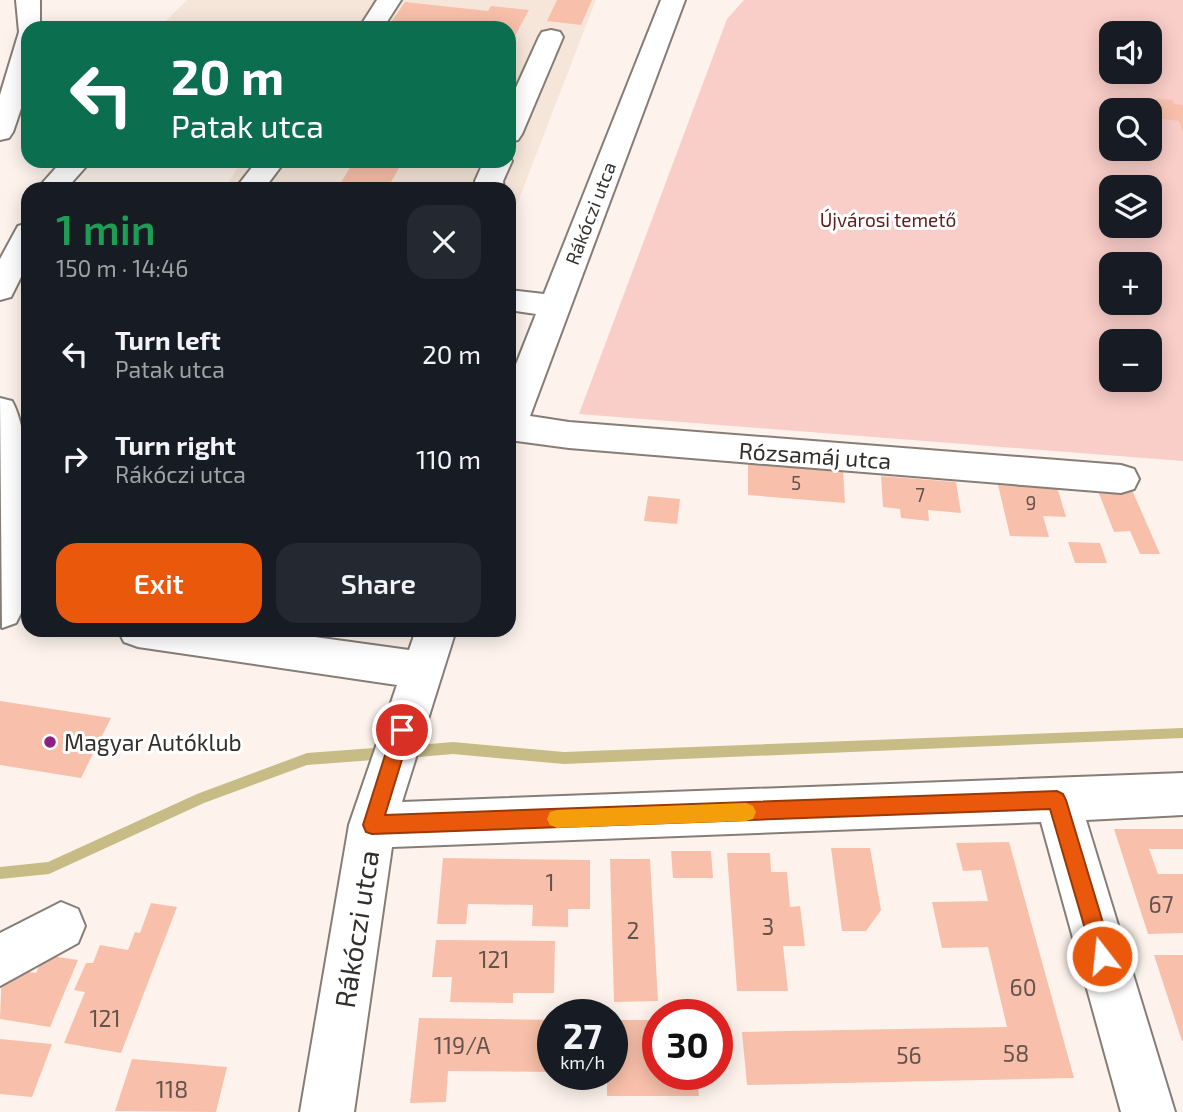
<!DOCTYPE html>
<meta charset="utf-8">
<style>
body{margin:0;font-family:"Exo 2",sans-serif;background:#242831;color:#f1f3f6;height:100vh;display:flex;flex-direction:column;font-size:26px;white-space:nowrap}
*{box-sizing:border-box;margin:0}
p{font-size:23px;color:#9ea1a6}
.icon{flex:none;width:38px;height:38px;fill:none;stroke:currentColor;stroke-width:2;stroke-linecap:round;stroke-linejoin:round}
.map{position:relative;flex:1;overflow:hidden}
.side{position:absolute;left:21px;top:182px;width:495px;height:455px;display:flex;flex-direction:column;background:#171b24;border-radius:21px;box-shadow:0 4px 18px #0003}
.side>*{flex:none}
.banner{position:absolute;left:21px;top:21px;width:495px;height:147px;border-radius:21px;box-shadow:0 4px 18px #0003;background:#0b6e4f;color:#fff;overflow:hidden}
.buttons{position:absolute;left:1099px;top:21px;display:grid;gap:14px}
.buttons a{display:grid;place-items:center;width:63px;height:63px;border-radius:14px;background:#171b24;box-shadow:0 4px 18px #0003;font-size:35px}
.speed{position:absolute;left:537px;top:999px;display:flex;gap:14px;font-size:35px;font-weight:700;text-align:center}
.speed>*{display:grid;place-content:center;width:91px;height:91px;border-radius:50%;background:#171b24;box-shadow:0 4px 18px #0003;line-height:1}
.speed small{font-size:18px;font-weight:400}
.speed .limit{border:10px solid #d22;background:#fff;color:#111}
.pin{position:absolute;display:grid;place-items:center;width:60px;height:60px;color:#fff;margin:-30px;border:4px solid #fff;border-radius:50%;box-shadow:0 2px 7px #0007}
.me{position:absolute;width:77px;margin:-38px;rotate:344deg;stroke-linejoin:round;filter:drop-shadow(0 0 5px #0008)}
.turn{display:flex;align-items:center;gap:24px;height:147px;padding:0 35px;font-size:32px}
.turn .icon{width:91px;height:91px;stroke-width:2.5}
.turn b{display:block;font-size:49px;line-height:60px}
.round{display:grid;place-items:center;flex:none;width:74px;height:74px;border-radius:21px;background:#242831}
.headline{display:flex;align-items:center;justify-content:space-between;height:119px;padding:0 35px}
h1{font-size:42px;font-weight:600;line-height:52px;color:#1e9e55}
.action{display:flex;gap:14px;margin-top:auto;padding:14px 35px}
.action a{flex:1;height:80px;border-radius:21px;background:#ea580c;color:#fff;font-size:28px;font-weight:600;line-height:80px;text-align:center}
.action a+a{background:#242831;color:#f1f3f6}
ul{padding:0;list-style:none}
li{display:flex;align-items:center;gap:21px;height:105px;padding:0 35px}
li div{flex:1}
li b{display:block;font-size:26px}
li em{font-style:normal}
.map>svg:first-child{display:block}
.built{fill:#f6e6da}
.green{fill:#f9cdc8;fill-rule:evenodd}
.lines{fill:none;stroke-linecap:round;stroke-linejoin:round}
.stream{fill:#c7bb86;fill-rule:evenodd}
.building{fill:#f8c0aa}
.minor-casing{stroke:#857d76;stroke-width:4}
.minor{fill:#fff;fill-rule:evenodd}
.route{fill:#ea580c;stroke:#983908;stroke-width:2}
.slow{fill:#f59e0b}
.poi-dot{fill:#8c2185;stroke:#fff;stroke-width:2.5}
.labels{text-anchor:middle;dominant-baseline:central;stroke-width:6;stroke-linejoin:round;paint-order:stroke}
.far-street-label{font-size:19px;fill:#322f2c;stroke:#fff}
.far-park-label{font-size:19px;fill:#611b1b;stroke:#fff}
.number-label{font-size:19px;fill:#64534c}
.street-label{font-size:23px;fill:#322f2c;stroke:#fff}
.poi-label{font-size:23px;fill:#322f2c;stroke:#fff;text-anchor:start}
.near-number-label{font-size:23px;fill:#64534c}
.near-street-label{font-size:28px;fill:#322f2c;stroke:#fff}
</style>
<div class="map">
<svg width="1183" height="1112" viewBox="0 0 1183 1112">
<rect width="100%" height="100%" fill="#fdf3ec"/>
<path class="built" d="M 187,0 L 596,0 L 509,225 L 509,189 L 224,189 L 242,161 L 509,161 L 509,28 L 218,28 L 164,23 Z"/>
<path class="green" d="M 744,0 L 1183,0 L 1183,461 L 579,414 L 727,19 ZM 1111,33 L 1150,33 L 1150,72 L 1111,72 ZM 1111,110 L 1150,110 L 1150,149 L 1111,149 ZM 1111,187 L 1150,187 L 1150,226 L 1111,226 ZM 1111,264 L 1150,264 L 1150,303 L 1111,303 ZM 1111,341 L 1150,341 L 1150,380 L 1111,380 Z"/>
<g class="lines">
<path class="stream" d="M 1183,728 L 1183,738 L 564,764 L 453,754 L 407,758 L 403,756 L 401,752 L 403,748 L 407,746 L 453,742 L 564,752 Z
M 387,747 L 391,749 L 393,753 L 391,757 L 387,759 L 307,765 L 204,803 L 49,874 L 0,879 L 0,867 L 48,862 L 197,794 L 307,753 Z"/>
</g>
<path class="building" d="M 557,0 L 592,0 L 581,25 L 547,21 Z
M 405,2 L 488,11 L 491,6 L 529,10 L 509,47 L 509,28 L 387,28 Z
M 1155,99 L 1172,100 L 1174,104 L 1183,105 L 1183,132 L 1179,121 L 1162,119 Z
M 136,161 L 171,161 L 165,167 Z
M 354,161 L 403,161 L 387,189 L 340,184 Z
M 748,462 L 843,469 L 845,503 L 748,495 Z
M 881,476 L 956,482 L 961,513 L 928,510 L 929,521 L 901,518 L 900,509 L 883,507 Z
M 998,485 L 1057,487 L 1066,517 L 1043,516 L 1049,537 L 1010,536 Z
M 1132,490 L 1160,554 L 1140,554 L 1130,531 L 1114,532 L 1098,491 Z
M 648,496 L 680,499 L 677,524 L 644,521 Z
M 1068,542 L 1100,543 L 1107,563 L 1075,563 Z
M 0,701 L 111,718 L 81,778 L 0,765 Z
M 1114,829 L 1183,829 L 1183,849 L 1149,849 L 1158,874 L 1183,874 L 1183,933 L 1148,934 Z
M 1009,842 L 1074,1078 L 747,1085 L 742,1032 L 1007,1027 L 988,947 L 942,948 L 932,902 L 988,901 L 981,870 L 963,871 L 956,843 Z
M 831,848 L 870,848 L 881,910 L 866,931 L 842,931 Z
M 671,851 L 711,851 L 713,878 L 673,878 Z
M 727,853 L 770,853 L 771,872 L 787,872 L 790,907 L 800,906 L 805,946 L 783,946 L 788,991 L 737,991 Z
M 443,858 L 590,860 L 590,909 L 568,909 L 568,927 L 532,926 L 533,905 L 468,904 L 466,924 L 437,924 Z
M 610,859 L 650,859 L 658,1001 L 614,1002 Z
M 151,903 L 177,907 L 121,1053 L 64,1043 L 85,992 L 74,990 L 86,963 L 93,963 L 100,945 L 128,950 L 135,932 L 140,933 Z
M 436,940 L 555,941 L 554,993 L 513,993 L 513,1003 L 450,1002 L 452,977 L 432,977 Z
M 44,955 L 78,960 L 50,1027 L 0,1019 L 2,968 L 36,973 Z
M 1154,955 L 1183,955 L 1183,1041 L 1182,1041 Z
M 419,1018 L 553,1020 L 553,1072 L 448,1071 L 446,1102 L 410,1103 Z
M 612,1020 L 658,1020 L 658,1074 L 697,1074 L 699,1096 L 607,1096 L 607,1074 L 612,1074 Z
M 0,1039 L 52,1044 L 32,1097 L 0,1094 Z
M 132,1059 L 227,1067 L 216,1112 L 115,1111 Z"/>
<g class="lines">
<defs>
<path id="minor" d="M 16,0 L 40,0 L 40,28 L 28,28 L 28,88 L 13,132 L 9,138 L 0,140 L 0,95 L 19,32 Z
M 377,0 L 401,0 L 383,28 L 359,28 Z
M 661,0 L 685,0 L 530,416 L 569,422 L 1121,465 L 1134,469 L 1139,479 L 1134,489 L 1121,493 L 569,448 L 509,440 L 509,382 L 536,314 L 509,310 L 509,290 L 544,294 Z
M 551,30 L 560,32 L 563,37 L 522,134 L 518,140 L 509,142 L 509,103 L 539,37 L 542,32 Z
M 509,157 L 512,161 L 503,181 L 504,189 L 476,189 L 475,181 L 484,161 L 509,161 Z
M 62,161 L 91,161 L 66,189 L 37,189 Z
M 257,161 L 285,161 L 264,189 L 235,189 Z
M 28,223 L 28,263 L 11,297 L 0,300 L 0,259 L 18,226 Z
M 0,398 L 12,401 C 37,445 23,558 22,611 L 16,623 L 2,628 Z
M 118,630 L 264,630 L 409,650 L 416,630 L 456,630 L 402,802 L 1183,773 L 1183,815 L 1086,820 L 1175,1112 L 1121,1112 L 1041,822 L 392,847 L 354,1112 L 300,1112 L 349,825 L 397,685 L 138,647 L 124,642 Z
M 61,902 L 78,909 L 85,926 L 78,943 L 0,986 L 0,933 Z"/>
</defs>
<use href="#minor" class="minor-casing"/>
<use href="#minor" class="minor"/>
</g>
<path class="route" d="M 402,722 L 408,724 L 411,730 L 385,815 L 1057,791 L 1063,794 L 1066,800 L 1113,956 L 1110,963 L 1102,966 L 1095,963 L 1050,809 L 372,834 L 366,832 L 363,825 L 393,730 L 395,724 Z"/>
<path class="slow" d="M 746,803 L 753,806 L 756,812 L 753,819 L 746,821 L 557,828 L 550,825 L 547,819 L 550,812 L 557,810 Z"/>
<circle class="poi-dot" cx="50" cy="742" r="7"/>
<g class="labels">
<g class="far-street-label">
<text transform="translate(590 213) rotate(-69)">Rákóczi utca</text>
</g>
<g class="far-park-label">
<text x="888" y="219">Újvárosi temető</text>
</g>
<g class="number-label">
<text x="796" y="482">5</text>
<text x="920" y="494">7</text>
<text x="1031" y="502">9</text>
</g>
<g class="street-label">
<text transform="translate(815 455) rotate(4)">Rózsamáj utca</text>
</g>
<g class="poi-label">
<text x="64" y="742">Magyar Autóklub</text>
</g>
<g class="near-number-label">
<text x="550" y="882">1</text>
<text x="1161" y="904">67</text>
<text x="768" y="926">3</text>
<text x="633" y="930">2</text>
<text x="494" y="959">121</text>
<text x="1023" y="987">60</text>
<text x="105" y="1018">121</text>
<text x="462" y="1045">119/A</text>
<text x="1016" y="1053">58</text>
<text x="909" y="1055">56</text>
<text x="172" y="1089">118</text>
</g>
<g class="near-street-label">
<text transform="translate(356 929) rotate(-81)">Rákóczi utca</text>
</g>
</g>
</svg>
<div class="buttons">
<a><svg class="icon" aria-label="sound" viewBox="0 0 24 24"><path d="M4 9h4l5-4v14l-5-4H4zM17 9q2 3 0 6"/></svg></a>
<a><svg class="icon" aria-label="search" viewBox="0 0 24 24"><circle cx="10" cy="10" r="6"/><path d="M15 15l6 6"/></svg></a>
<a><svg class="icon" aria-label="layers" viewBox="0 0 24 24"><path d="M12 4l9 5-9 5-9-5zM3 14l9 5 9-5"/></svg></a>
<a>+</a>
<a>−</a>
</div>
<div class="speed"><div>27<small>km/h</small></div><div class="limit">30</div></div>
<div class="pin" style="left:402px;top:730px;background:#d93025"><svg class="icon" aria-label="arrive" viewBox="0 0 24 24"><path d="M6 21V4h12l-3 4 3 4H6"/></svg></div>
<svg class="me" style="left:1102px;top:956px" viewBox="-20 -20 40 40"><circle r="17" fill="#ea580c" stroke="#fff" stroke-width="3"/><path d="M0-11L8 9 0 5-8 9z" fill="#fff"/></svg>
<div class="banner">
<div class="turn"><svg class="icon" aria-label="left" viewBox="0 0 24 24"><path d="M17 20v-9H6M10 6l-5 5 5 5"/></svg><div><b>20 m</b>Patak utca</div></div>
</div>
<section class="side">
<div class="headline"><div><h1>1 min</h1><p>150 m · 14:46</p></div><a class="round"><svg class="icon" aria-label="close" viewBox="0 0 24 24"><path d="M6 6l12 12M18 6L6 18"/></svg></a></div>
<ul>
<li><svg class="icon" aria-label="left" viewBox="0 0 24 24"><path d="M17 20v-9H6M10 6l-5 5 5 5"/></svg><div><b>Turn left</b><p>Patak utca</p></div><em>20 m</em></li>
<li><svg class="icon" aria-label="right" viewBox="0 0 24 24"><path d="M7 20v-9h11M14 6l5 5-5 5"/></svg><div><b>Turn right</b><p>Rákóczi utca</p></div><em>110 m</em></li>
</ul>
<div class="action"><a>Exit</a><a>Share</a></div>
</section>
</div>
